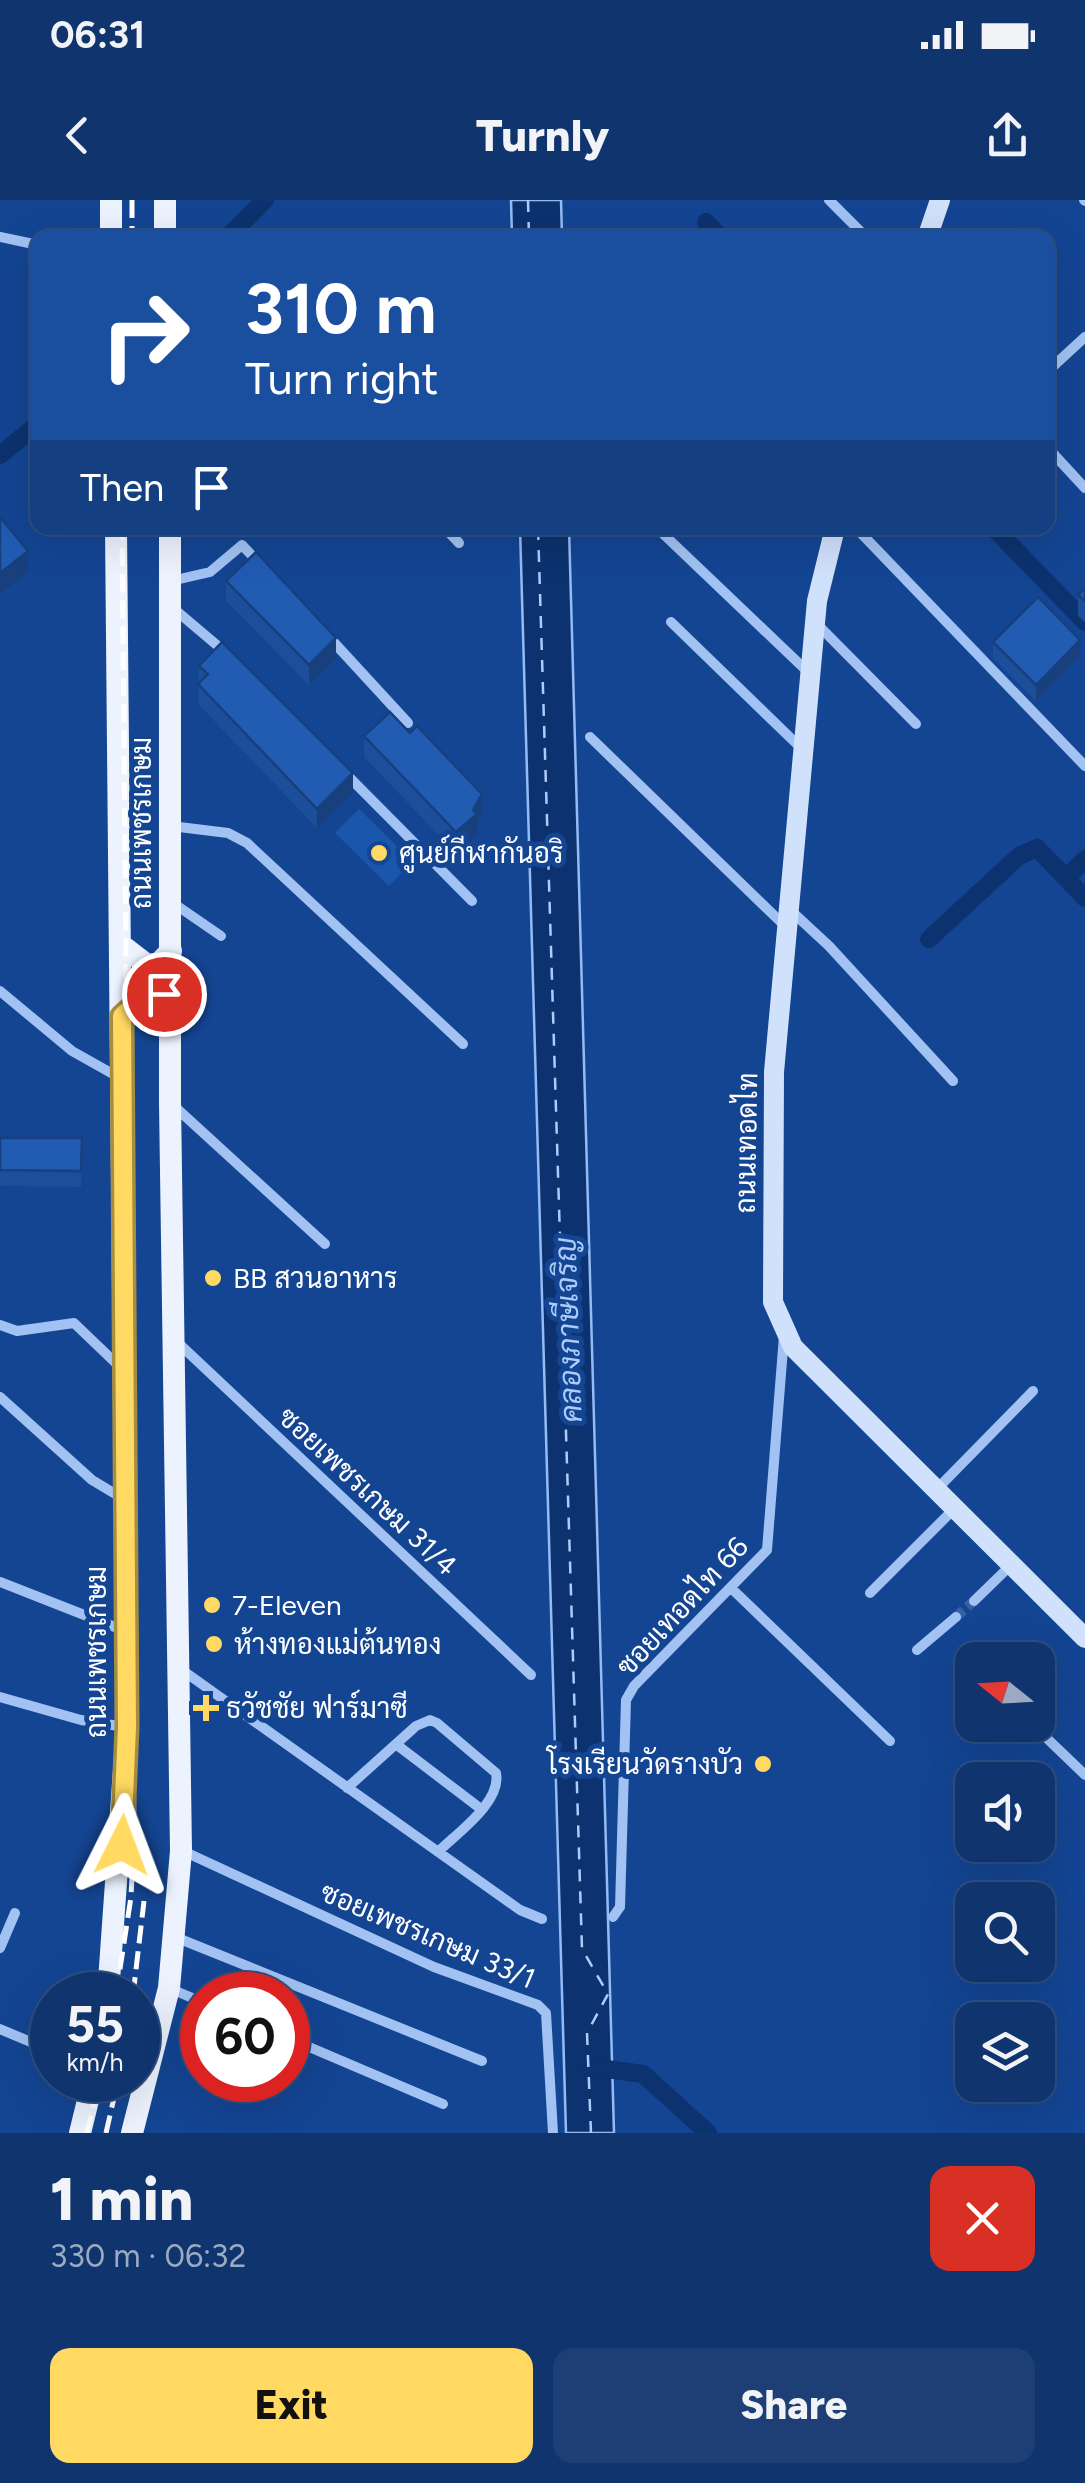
<!DOCTYPE html>
<meta charset="utf-8">
<style>
body{margin:0;font-family:Figtree,Sarabun,sans-serif;background:#1d3f76;color:#f1f3f6;height:100vh;display:flex;flex-direction:column;font-size:38px;white-space:nowrap}
*{box-sizing:border-box;margin:0}
p{font-size:32px;color:#9baac2}
.icon{flex:none;width:55px;height:55px;fill:none;stroke:currentColor;stroke-width:2;stroke-linecap:round;stroke-linejoin:round}
.map{position:relative;height:1933px;overflow:hidden}
.panel{display:flex;flex-direction:column;background:#0f346e;flex:1}
.panel>*{flex:none}
.guide{position:absolute;left:30px;top:30px;width:1025px;height:305px;border-radius:20px;box-shadow:0 10px 40px #0002,0 0 0 2px #2f4f81;background:#1a4fa0;color:#fff;overflow:hidden}
.needle{width:65px;rotate:288deg}
.buttons{position:absolute;left:955px;top:1442px;display:grid;gap:20px}
.buttons a{display:grid;place-items:center;width:100px;height:100px;border-radius:20px;background:#0f346e;box-shadow:0 10px 40px #0002,0 0 0 2px #2f4f81;font-size:50px}
.speed{position:absolute;left:30px;top:1772px;display:flex;gap:20px;font-size:50px;font-weight:700;text-align:center}
.speed>*{display:grid;place-content:center;width:130px;height:130px;border-radius:50%;background:#0f346e;box-shadow:0 10px 40px #0002,0 0 0 2px #2f4f81;line-height:1}
.speed small{font-size:25px;font-weight:400}
.speed .limit{border:15px solid #d22;background:#fff;color:#111}
.pin{position:absolute;display:grid;place-items:center;width:85px;height:85px;color:#fff;margin:-42px;border:5px solid #fff;border-radius:50%;box-shadow:0 2px 10px #0007}
.me{position:absolute;width:110px;margin:-55px;rotate:3deg;stroke-linejoin:round;filter:drop-shadow(0 0 8px #0008)}
.turn{display:flex;align-items:center;gap:35px;height:210px;padding:0 50px;font-size:45px}
.turn .icon{width:130px;height:130px;stroke-width:2.5}
.turn b{display:block;font-size:70px;line-height:85px}
.then{display:flex;align-items:center;height:95px;padding:0 50px;background:#0003;gap:20px;font-size:38px}
.round{display:grid;place-items:center;flex:none;width:105px;height:105px;border-radius:20px;background:#1d3f76}
.overview{display:flex;align-items:center;justify-content:space-between;height:170px;padding:0 50px}
h1{font-size:60px;font-weight:800;line-height:75px}
.cta{display:flex;gap:20px;margin-top:auto;padding:20px 50px}
.cta a{flex:1;height:115px;border-radius:20px;background:#ffd962;color:#111;font-size:40px;font-weight:800;line-height:115px;text-align:center}
.cta a+a{background:#1d3f76;color:#f1f3f6}
.status{display:flex;justify-content:space-between;align-items:center;height:70px;padding:0 50px;background:#0f346e;direction:ltr}
.status svg{height:28px;fill:currentColor}
header{display:flex;justify-content:space-between;align-items:center;height:130px;padding:0 50px;background:#0f346e;font-size:45px;font-weight:800}
.map>svg:first-child{display:block}
.green{fill:#1b56ad}
.water{fill:#0c326f;stroke:#93bcf5;stroke-width:2.5}
.lines{fill:none;stroke-linecap:round;stroke-linejoin:round}
.canal{stroke:#0c326f;stroke-width:18}
.ferry{stroke:#aeccf9;stroke-width:2.5;stroke-dasharray:12 10;stroke-linecap:butt}
.street-tunnel{stroke:#3761a3;stroke-width:10;stroke-dasharray:10 5;stroke-linecap:butt}
.street{stroke:#a1c2f2;stroke-width:10}
.secondary{stroke:#d0e1fc;stroke-width:20}
.primary{stroke:#ecf3ff;stroke-width:22}
.rail{stroke:#fff;stroke-width:5;stroke-dasharray:18 8;stroke-linecap:butt}
.wall{fill:#1c4e99}
.shaded-wall{fill:#17407d}
.building{fill:#215bb2;stroke:#17407d;stroke-width:2.5}
.route-casing{stroke:#a68d40;stroke-width:25}
.route{stroke:#ffd962;stroke-width:18}
.poi-dot{fill:#ffd962;stroke:#144593;stroke-width:4}
.labels{text-anchor:middle;dominant-baseline:central;stroke-width:10;stroke-linejoin:round;paint-order:stroke}
.street-label{font-size:28px;fill:#fff;stroke:#144593}
.poi-label{font-size:28px;fill:#fff;stroke:#144593;text-anchor:start}
.water-label{font-size:30px;font-style:italic;fill:#aeccf9;stroke:#144593}
</style>
<div class="status"><b>06:31</b><svg viewBox="0 0 49 12"><path d="M0 12V9h3v3zM5 12V6h3v6zM10 12V3h3v9zM15 12V0h3v12zM26 1h20v11H26zM47 4h2v5h-2z"/></svg></div>
<header><svg class="icon" aria-label="back" viewBox="0 0 24 24"><path d="M15 5l-7 7 7 7"/></svg>Turnly<svg class="icon" aria-label="share" viewBox="0 0 24 24"><path d="M12 15V3M7 8l5-5 5 5M5 13v7h14v-7"/></svg></header>
<div class="map">
<svg width="1085" height="1933" viewBox="0 0 1085 1933">
<rect width="100%" height="100%" fill="#144593"/>
<path class="green" d="M 359,609 L 413,662 L 389,686 L 335,633 Z"/>
<path class="water" d="M 511,0 L 561,0 L 562,37 L 512,37 Z
M 520,328 L 569,328 L 614,1933 L 566,1933 Z"/>
<g class="lines">
<path class="canal" d="M 706,22 L 721,38
M 227,38 L 265,0
M 0,255 L 38,224
M 994,328 L 1085,422
M 1066,678 L 1085,659
M 929,739 L 1019,656 L 1037,648 L 1085,698
M 592,1867 L 643,1874 L 708,1933"/>
<path class="ferry" d="M 528,0 L 529,38
M 538,328 L 582,1749 L 608,1794 L 587,1833 L 591,1933"/>
<path class="street-tunnel" d="M 956,1417 L 974,1401"/>
<path class="street" d="M 829,0 L 867,38
M 1084,0 L 1085,1
M 0,37 L 38,45
M 1048,171 L 1085,137
M 1048,248 L 1085,288
M 445,328 L 459,343
M 657,328 L 808,472
M 856,328 L 1085,566
M 171,381 L 210,372 L 242,345 L 261,365
M 173,408 L 225,452
M 671,422 L 803,550
M 816,423 L 916,524
M 328,436 L 408,523
M 590,537 L 786,727
M 346,574 L 472,701
M 171,626 L 228,633 L 247,643 L 463,844
M 173,703 L 221,736
M 788,708 L 829,746 L 953,881
M 0,791 L 72,851 L 120,878
M 174,906 L 325,1044
M 0,1125 L 17,1131 L 74,1123 L 122,1169
M 175,1140 L 531,1475
M 0,1197 L 92,1280 L 122,1298
M 936,1290 L 1033,1191
M 0,1382 L 125,1431
M 731,1388 L 890,1541
M 870,1393 L 953,1310
M 974,1401 L 1009,1367
M 917,1450 L 956,1417
M 182,1470 L 520,1710 L 542,1719
M 0,1497 L 81,1520 L 125,1527
M 1033,1525 L 1085,1575
M 397,1545 L 481,1609
M 347,1588 L 416,1526 L 430,1520 L 437,1523 L 496,1573 C 502,1602 457,1633 438,1652
M 183,1651 L 434,1767 L 538,1805 L 546,1813 L 553,1933
M 613,1717 L 620,1707 L 626,1500 L 634,1486 L 767,1350 L 784,1136
M 175,1737 L 482,1861
M 0,1748 L 15,1713
M 171,1789 L 202,1802
M 0,1829 L 52,1851
M 288,1838 L 443,1904"/>
<path class="secondary" d="M 927,38 L 940,0
M 835,328 L 817,401 L 774,872 L 773,1102 L 793,1147 L 1085,1438"/>
<path class="primary" d="M 111,0 L 111,38
M 165,0 L 165,38
M 121,745 L 147,765 L 159,763 L 171,751
M 122,816 L 149,792 L 168,797 L 171,811
M 108,1795 L 127,1527 L 116,328
M 80,1933 L 93,1880
M 132,1933 L 169,1788 L 181,1651 L 170,903 L 170,328"/>
<path class="rail" d="M 132,0 L 132,38
M 116,1795 L 131,1697 L 134,1635 L 122,328
M 133,1795 L 144,1701
M 87,1933 L 99,1880
M 106,1933 L 118,1880"/>
</g>
<path class="wall" d="M 226,381 L 336,459 L 309,485 L 226,401 Z
M 1085,388 L 1085,422 L 1078,416 L 1078,395 Z
M 993,442 L 1080,456 L 1036,501 L 993,458 Z
M 199,466 L 353,593 L 317,628 L 198,504 Z
M 364,536 L 482,615 L 477,624 L 477,635 L 456,653 L 364,557 Z
M 0,938 L 82,938 L 81,987 L 0,986 Z"/>
<path class="shaded-wall" d="M 28,351 L 28,372 L 0,394 L 0,373 Z
M 336,438 L 336,459 L 309,485 L 309,465 Z
M 1080,440 L 1080,456 L 1036,501 L 1036,485 Z
M 353,573 L 353,593 L 317,628 L 317,609 Z
M 482,594 L 482,615 L 477,624 L 477,635 L 456,653 L 456,632 Z"/>
<path class="building" d="M 0,317 L 28,351 L 0,373 Z
M 256,352 L 336,438 L 309,465 L 226,381 Z
M 1085,388 L 1085,401 L 1078,395 Z
M 1038,397 L 1080,440 L 1036,485 L 993,442 Z
M 222,442 L 353,573 L 317,609 L 198,484 L 208,474 L 199,466 Z
M 390,512 L 410,533 L 417,526 L 482,594 L 473,610 L 477,614 L 456,632 L 364,536 Z
M 0,938 L 82,938 L 81,971 L 0,970 Z"/>
<g class="lines">
<defs>
<path id="route" d="M 122,1645 L 127,1527 L 122,816 L 149,792 L 164,794"/>
</defs>
<use href="#route" class="route-casing"/>
<use href="#route" class="route"/>
</g>
<g class="poi-dot">
<circle cx="379" cy="653" r="10"/>
<circle cx="213" cy="1078" r="10"/>
<circle cx="212" cy="1405" r="10"/>
<circle cx="214" cy="1444" r="10"/>
<path d="M201 1493h10v10h10v10h-10v10h-10v-10h-10v-10h10z"/>
<circle cx="763" cy="1564" r="10"/>
</g>
<g class="labels">
<g class="street-label">
<text transform="translate(141 623) rotate(-90)">ถนนเพชรเกษม</text>
<text transform="translate(746 943) rotate(-89)">ถนนเทอดไท</text>
<text transform="translate(368 1291) rotate(43)">ซอยเพชรเกษม 31/4</text>
<text transform="translate(682 1406) rotate(-47)">ซอยเทอดไท 66</text>
<text transform="translate(96 1452) rotate(-90)">ถนนเพชรเกษม</text>
<text transform="translate(428 1735) rotate(23)">ซอยเพชรเกษม 33/1</text>
</g>
<g class="poi-label">
<text x="399" y="653">ศูนย์กีฬากันอริ</text>
<text x="233" y="1078">BB สวนอาหาร</text>
<text x="232" y="1405">7-Eleven</text>
<text x="234" y="1444">ห้างทองแม่ต้นทอง</text>
<text x="226" y="1508">ธวัชชัย ฟาร์มาซี</text>
<text x="743" y="1564" text-anchor="end">โรงเรียนวัดรางบัว</text>
</g>
<g class="water-label">
<text transform="translate(568 1130) rotate(-92)">คลองภาษีเจริญ</text>
</g>
</g>
</svg>
<div class="buttons">
<a><svg class="needle" viewBox="-14 -14 28 28"><path d="M0-13l5 13h-10z" fill="#e53935"/><path d="M0 13l5-13h-10z" fill="#9baac2"/></svg></a>
<a><svg class="icon" aria-label="sound" viewBox="0 0 24 24"><path d="M4 9h4l5-4v14l-5-4H4zM17 9q2 3 0 6"/></svg></a>
<a><svg class="icon" aria-label="search" viewBox="0 0 24 24"><circle cx="10" cy="10" r="6"/><path d="M15 15l6 6"/></svg></a>
<a><svg class="icon" aria-label="layers" viewBox="0 0 24 24"><path d="M12 4l9 5-9 5-9-5zM3 14l9 5 9-5"/></svg></a>
</div>
<div class="speed"><div>55<small>km/h</small></div><div class="limit">60</div></div>
<div class="pin" style="left:164px;top:794px;background:#d93025"><svg class="icon" aria-label="arrive" viewBox="0 0 24 24"><path d="M6 21V4h12l-3 4 3 4H6"/></svg></div>
<svg class="me" style="left:122px;top:1645px" viewBox="-20 -20 40 40"><path d="M0-17L14 15 0 8-14 15z" fill="#ffd962" stroke="#fff" stroke-width="4"/></svg>
<div class="guide">
<div class="turn"><svg class="icon" aria-label="right" viewBox="0 0 24 24"><path d="M7 20v-9h11M14 6l5 5-5 5"/></svg><div><b>310 m</b>Turn right</div></div>
<div class="then">Then<svg class="icon" aria-label="arrive" viewBox="0 0 24 24"><path d="M6 21V4h12l-3 4 3 4H6"/></svg></div>
</div>
</div>
<section class="panel">
<div class="overview"><div><h1>1 min</h1><p>330 m · 06:32</p></div><a class="round" style="background:#d93025;color:#fff"><svg class="icon" aria-label="close" viewBox="0 0 24 24"><path d="M6 6l12 12M18 6L6 18"/></svg></a></div>
<div class="cta"><a>Exit</a><a>Share</a></div>
</section>
